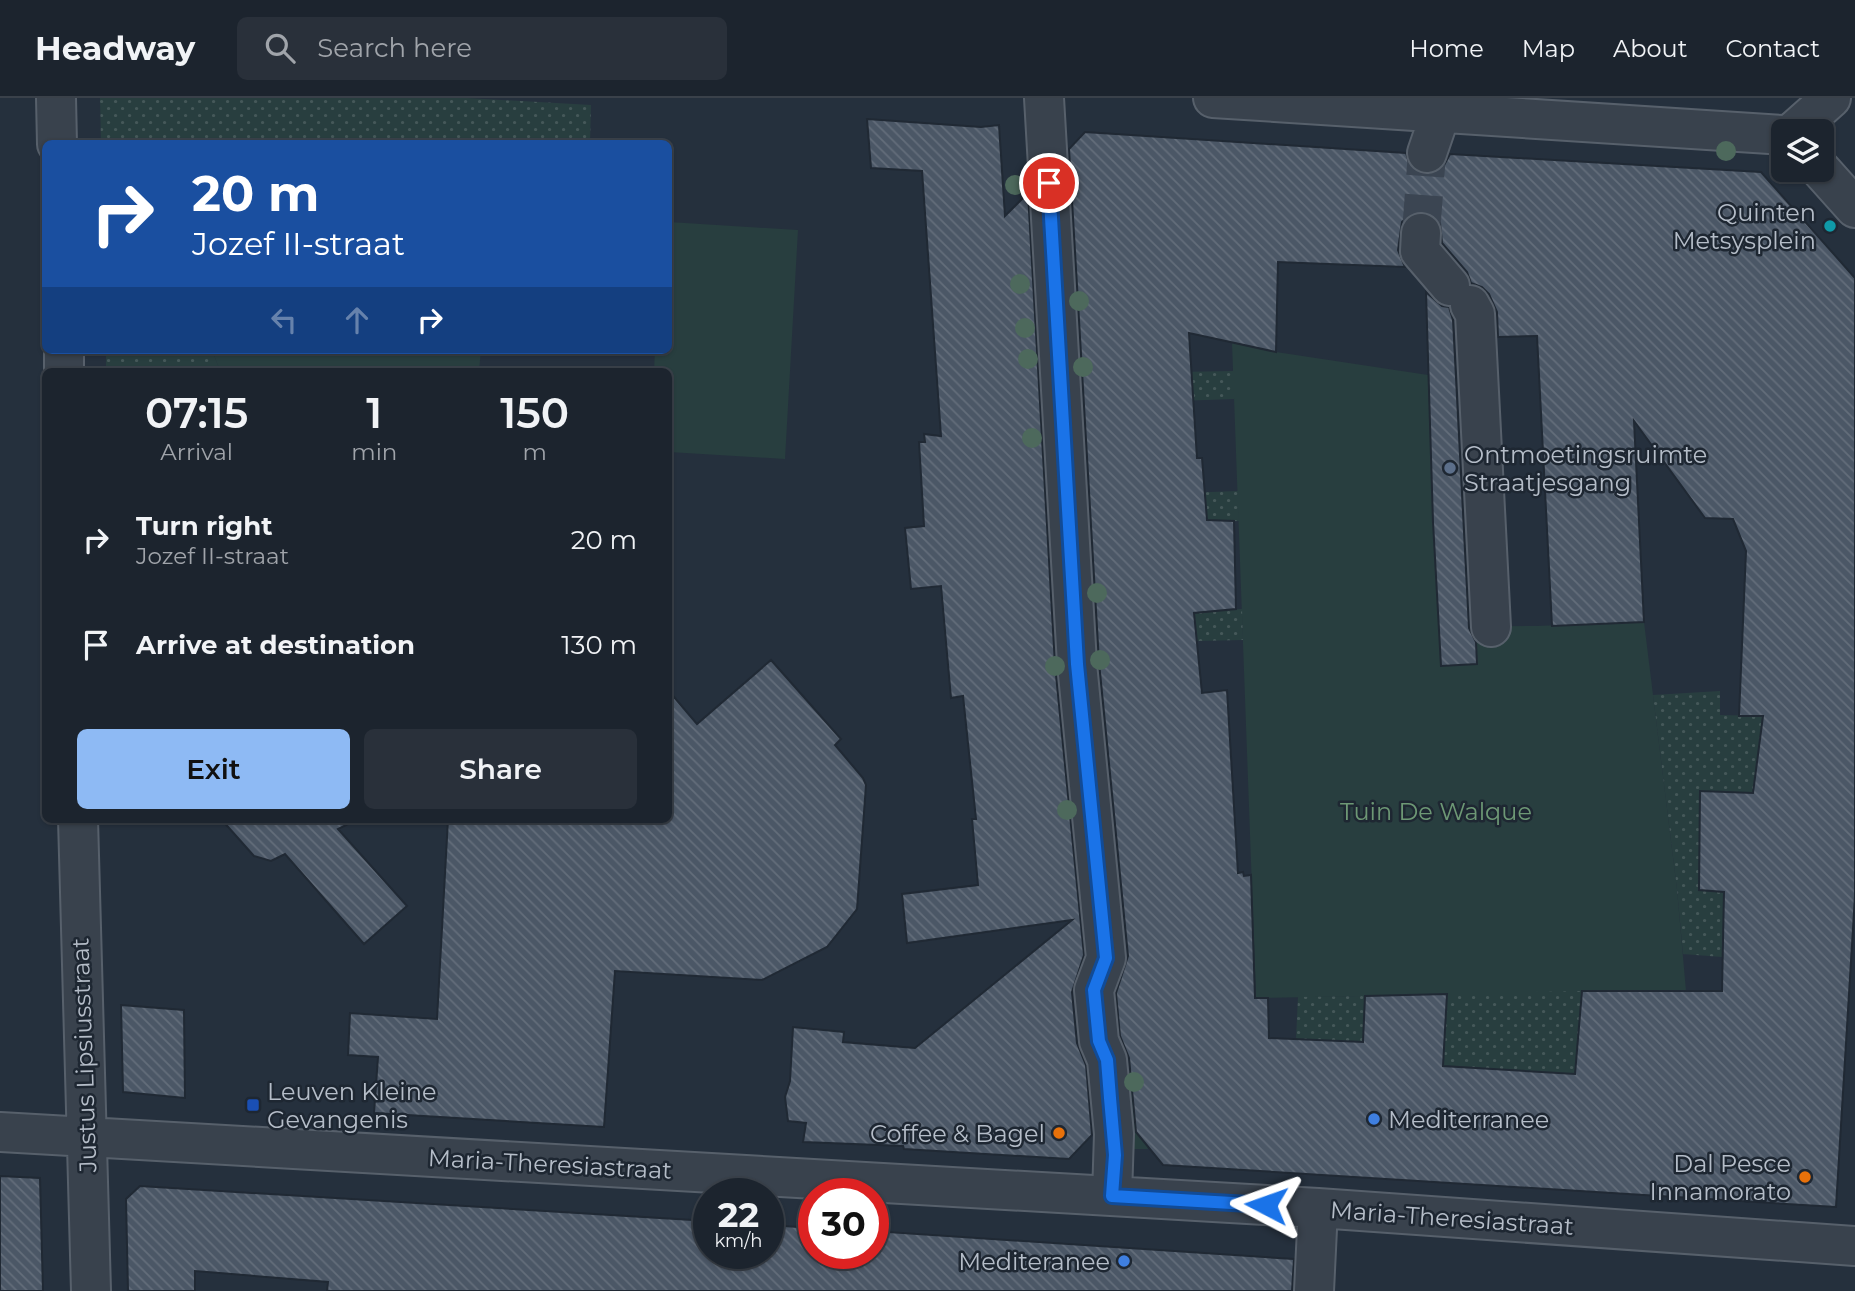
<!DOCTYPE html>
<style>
body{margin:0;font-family:Montserrat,sans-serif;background:#29303a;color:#f1f3f6;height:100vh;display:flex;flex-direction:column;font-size:26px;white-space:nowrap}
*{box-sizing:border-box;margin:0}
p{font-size:23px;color:#a0a4aa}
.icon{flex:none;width:38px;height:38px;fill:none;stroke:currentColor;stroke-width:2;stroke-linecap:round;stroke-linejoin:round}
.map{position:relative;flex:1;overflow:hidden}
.drawer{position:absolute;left:42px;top:270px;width:630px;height:455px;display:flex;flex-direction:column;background:#1c242e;border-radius:10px;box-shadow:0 2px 5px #0004,0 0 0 2px #3a414a}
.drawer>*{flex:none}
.banner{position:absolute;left:42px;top:42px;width:630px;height:214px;border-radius:10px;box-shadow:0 2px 5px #0004,0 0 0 2px #3a414a;background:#1a4fa0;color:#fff;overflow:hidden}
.buttons{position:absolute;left:1771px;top:21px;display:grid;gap:14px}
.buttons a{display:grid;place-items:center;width:63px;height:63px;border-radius:10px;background:#1c242e;box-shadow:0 2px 5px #0004,0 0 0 2px #3a414a;font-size:35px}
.speed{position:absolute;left:693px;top:1080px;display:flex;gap:14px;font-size:35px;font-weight:700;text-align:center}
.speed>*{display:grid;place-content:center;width:91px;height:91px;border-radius:50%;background:#1c242e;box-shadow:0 2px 5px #0004,0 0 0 2px #3a414a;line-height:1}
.speed small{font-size:18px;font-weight:400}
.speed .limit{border:10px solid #d22;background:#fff;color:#111}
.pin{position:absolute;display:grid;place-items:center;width:60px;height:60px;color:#fff;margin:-30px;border:4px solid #fff;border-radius:50%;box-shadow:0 2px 7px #0007}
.me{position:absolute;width:77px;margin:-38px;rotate:274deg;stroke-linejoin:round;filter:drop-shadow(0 0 5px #0008)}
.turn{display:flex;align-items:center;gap:24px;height:147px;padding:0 35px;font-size:32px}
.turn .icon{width:91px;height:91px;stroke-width:2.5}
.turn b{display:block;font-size:49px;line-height:60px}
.lanes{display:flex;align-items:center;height:66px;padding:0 35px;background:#0003;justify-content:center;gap:35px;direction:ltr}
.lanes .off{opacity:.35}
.eta{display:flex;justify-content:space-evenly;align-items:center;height:119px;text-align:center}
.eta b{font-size:42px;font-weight:600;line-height:49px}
.button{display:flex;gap:14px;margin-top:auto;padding:14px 35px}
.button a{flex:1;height:80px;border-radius:10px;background:#8ebaf4;color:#111;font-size:28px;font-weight:600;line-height:80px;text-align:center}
.button a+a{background:#29303a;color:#f1f3f6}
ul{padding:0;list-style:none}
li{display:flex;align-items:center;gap:21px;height:105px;padding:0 35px}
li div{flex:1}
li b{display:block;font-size:26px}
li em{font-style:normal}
header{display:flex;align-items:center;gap:42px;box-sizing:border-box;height:98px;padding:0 35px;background:#1c242e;border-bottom:2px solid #3a414a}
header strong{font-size:33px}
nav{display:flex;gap:38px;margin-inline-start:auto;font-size:24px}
.search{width:490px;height:63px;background:#29303a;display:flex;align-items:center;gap:18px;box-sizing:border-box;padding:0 24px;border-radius:10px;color:#a0a4aa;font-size:26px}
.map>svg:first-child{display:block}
.green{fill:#283e3f}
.garden{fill:url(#garden-dots)}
.building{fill:url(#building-back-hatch);stroke:#202934;stroke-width:2;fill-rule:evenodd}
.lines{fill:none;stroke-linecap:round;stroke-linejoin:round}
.minor-tunnel{stroke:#3b4552;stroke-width:38;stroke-dasharray:38 19;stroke-linecap:butt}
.minor-casing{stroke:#57606b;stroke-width:42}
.minor{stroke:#39424d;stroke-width:38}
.tree{fill:#4d695c}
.route-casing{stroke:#114b97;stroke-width:18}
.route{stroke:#1a73e8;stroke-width:12}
.culture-dot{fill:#0f9aa8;stroke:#1e2732;stroke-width:2.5}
.service-dot{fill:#5c6f8a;stroke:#1e2732;stroke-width:2.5}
.transit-dot{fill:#1a4fb4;stroke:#1e2732;stroke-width:2.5}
.shop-dot{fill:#3f7fe0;stroke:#1e2732;stroke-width:2.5}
.food-dot{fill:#e8710a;stroke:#1e2732;stroke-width:2.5}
.labels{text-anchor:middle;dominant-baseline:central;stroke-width:5;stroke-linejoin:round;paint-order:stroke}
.poi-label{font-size:24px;fill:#b5bdc8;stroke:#1e2732;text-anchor:end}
.park-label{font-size:24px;fill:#6d9875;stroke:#1e2732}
.street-label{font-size:24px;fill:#b5bdc8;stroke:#1e2732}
</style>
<header>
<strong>Headway</strong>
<div class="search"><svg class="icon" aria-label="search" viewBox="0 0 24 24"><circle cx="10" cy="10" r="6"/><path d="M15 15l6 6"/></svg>Search here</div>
<nav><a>Home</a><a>Map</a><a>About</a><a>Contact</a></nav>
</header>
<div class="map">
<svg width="1855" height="1193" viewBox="0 0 1855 1193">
<defs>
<pattern id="garden-dots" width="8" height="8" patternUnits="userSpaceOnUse" patternTransform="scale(1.75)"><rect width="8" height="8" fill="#283e3f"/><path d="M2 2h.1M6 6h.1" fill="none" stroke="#455859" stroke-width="1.8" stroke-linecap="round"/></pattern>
<pattern id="building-back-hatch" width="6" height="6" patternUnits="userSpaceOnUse" patternTransform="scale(1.75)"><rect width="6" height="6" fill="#4b5766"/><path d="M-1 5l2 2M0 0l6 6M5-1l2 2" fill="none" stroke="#636d7a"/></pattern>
</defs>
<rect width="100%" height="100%" fill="#25303d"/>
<path class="green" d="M 669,124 L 798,132 L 785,361 L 669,354 L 668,273 L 654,273 L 655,252 L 668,252 Z
M 1232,245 L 1276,254 L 1428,277 L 1433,424 L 1439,529 L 1536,528 L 1644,524 L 1677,791 L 1686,893 L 1256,900 Z
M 212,252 L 481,252 L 479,273 L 220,273 Z
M 1142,970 L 1148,1051 L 1132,1051 L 1125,972 Z"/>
<path class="garden" d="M 100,0 L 467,0 L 591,7 L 590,45 L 101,45 Z
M 106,252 L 212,252 L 220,273 L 106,273 Z
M 1234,273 L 1234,301 L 1177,303 L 1175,274 Z
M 1238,393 L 1239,423 L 1187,424 L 1184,395 Z
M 1242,511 L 1243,542 L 1197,543 L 1194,513 Z
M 1720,593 L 1720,617 L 1762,618 L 1760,695 L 1701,693 L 1699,792 L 1724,794 L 1722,859 L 1683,856 L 1677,791 L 1653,597 Z
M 1582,893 L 1576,956 L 1591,977 L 1443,968 L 1447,896 Z
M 1365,898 L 1362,961 L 1296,941 L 1298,899 Z"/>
<path class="building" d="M 867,21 L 981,29 L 999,27 L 1005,118 L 1028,95 L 1055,567 L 1084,857 L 1072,894 L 1077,945 L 1086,967 L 1092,1037 L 1069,1061 L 904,1051 L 903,1048 L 803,1044 L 806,1025 L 788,1023 L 785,999 L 790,983 L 793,929 L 844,934 L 843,944 L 915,950 L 1072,822 L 907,845 L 902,796 L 978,787 L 972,721 L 976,721 L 963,598 L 951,600 L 941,488 L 911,491 L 905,430 L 924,428 L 919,344 L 925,344 L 924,336 L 941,338 L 922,73 L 871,70 Z
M 1085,34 L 1406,55 L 1411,70 L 1421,76 L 1431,77 L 1442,71 L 1450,56 L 1761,74 L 1855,180 L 1855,798 L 1836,1109 L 1163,1067 L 1136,1034 L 1129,960 L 1120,938 L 1116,895 L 1128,858 L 1099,564 L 1069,51 ZM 1423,113 L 1432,116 L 1440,125 L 1442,145 L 1467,174 L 1471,185 L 1482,189 L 1489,196 L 1497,214 L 1498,239 L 1537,238 L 1552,528 L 1644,524 L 1634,323 L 1705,420 L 1733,421 L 1746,453 L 1739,618 L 1763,618 L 1753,695 L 1700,693 L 1699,792 L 1724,794 L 1722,893 L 1582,893 L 1575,976 L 1443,968 L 1447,896 L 1365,898 L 1363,944 L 1269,940 L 1268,900 L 1255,900 L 1251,777 L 1244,778 L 1243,774 L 1238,775 L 1227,592 L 1202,595 L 1194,515 L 1236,511 L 1234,423 L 1207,422 L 1202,360 L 1197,360 L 1189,235 L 1276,254 L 1278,164 L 1405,169 L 1398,152 L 1402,124 L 1412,115 Z
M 1426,194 L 1442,208 L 1449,209 L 1453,222 L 1469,530 L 1476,544 L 1477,566 L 1441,568 L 1433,424 Z
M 771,562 L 841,641 L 835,647 L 863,680 L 866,687 L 857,811 L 827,849 L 762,882 L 615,873 L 604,1029 L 374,1015 L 378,959 L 348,957 L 350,915 L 437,921 L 448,721 L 668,721 L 668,592 L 697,626 Z
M 221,721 L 358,721 L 338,731 L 407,808 L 364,846 L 285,756 L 271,763 L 254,758 Z
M 121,907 L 184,912 L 185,1000 L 123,994 Z
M 0,1078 L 40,1080 L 43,1193 L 0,1193 Z
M 140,1088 L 709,1123 L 709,1155 L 768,1155 L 768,1127 L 814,1130 L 814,1155 L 873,1155 L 873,1133 L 1294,1161 L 1292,1193 L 327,1193 L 328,1184 L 195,1173 L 195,1193 L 128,1193 L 126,1101 Z"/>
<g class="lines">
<path class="minor-tunnel" d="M 1421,135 L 1427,55"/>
<defs>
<path id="minor" d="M 56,0 L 57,46
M 1044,0 L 1077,566 L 1106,860 L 1094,892 L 1099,943 L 1107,962 L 1114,1036 L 1112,1098
M 1213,0 L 1783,37
M 1794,33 L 1831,0
M 1427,55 L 1441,14
M 1821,72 L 1855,110
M 1421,135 L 1420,153 L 1450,188
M 1470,207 L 1475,216 L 1491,529
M 64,252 L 64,273
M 78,721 L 91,1193
M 0,1034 L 1318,1110 L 1855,1148
M 1314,1193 L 1318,1110"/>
</defs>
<use href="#minor" class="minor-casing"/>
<use href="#minor" class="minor"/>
</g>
<g class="tree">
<circle cx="1726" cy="53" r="10"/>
<circle cx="1015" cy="87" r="10"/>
<circle cx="1020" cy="186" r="10"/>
<circle cx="1079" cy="203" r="10"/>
<circle cx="1025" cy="230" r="10"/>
<circle cx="1028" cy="261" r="10"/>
<circle cx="1083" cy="269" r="10"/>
<circle cx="1032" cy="340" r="10"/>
<circle cx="1097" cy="495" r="10"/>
<circle cx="1100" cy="562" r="10"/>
<circle cx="1055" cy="568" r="10"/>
<circle cx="1067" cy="712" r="10"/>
<circle cx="1134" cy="984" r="10"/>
</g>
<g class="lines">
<defs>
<path id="route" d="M 1049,85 L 1077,566 L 1106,860 L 1094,892 L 1099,943 L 1107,962 L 1110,1000 L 1115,1057 L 1112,1098 L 1266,1107"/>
</defs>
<use href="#route" class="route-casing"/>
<use href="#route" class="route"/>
</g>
<circle class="culture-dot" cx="1830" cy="128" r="7"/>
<circle class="service-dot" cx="1450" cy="370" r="7"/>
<rect class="transit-dot" x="246" y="1000" width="14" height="14" rx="3.5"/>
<g class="shop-dot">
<circle cx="1374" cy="1021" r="7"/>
<circle cx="1124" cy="1163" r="7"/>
</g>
<g class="food-dot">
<circle cx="1059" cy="1035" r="7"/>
<circle cx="1805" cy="1079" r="7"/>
</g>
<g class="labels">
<g class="poi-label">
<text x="1816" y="114">Quinten<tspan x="1816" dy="28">Metsysplein</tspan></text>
<text x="1464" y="356" text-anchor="start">Ontmoetingsruimte<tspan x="1464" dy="28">Straatjesgang</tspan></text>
<text x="267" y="993" text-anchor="start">Leuven Kleine<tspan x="267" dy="28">Gevangenis</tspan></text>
<text x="1388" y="1021" text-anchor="start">Mediterranee</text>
<text x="1045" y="1035">Coffee &amp; Bagel</text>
<text x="1791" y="1065">Dal Pesce<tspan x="1791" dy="28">Innamorato</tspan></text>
<text x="1110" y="1163">Mediteranee</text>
</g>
<g class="park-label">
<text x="1436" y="713">Tuin De Walque</text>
</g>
<g class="street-label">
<text transform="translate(84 957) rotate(-92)">Justus Lipsiusstraat</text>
<text transform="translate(550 1066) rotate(3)">Maria-Theresiastraat</text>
<text transform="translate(1452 1120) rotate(4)">Maria-Theresiastraat</text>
</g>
</g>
</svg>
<div class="buttons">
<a><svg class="icon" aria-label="layers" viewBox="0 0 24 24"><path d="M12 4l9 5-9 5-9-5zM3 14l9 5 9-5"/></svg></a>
</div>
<div class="speed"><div>22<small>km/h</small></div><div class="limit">30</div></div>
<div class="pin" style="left:1049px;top:85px;background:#d93025"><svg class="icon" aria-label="arrive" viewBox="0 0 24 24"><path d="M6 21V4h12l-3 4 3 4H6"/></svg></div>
<svg class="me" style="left:1266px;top:1107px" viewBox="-20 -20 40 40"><path d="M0-17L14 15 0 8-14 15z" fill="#1a73e8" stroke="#fff" stroke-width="4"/></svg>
<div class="banner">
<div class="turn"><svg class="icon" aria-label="right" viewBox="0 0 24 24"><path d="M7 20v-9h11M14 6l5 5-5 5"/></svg><div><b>20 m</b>Jozef II-straat</div></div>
<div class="lanes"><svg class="icon off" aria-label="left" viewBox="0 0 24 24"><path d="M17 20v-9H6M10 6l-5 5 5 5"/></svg><svg class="icon off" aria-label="ahead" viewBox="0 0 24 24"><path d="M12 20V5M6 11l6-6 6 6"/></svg><svg class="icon" aria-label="right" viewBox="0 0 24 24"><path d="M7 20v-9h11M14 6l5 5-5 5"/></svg></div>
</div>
<section class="drawer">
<div class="eta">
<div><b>07:15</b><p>Arrival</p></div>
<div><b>1</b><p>min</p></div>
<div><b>150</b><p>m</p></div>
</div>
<ul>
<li><svg class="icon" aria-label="right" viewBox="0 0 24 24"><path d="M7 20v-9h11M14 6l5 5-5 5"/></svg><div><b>Turn right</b><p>Jozef II-straat</p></div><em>20 m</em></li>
<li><svg class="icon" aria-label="arrive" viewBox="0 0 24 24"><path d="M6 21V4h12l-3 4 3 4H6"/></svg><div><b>Arrive at destination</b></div><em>130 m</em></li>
</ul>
<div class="button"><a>Exit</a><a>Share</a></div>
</section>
</div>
